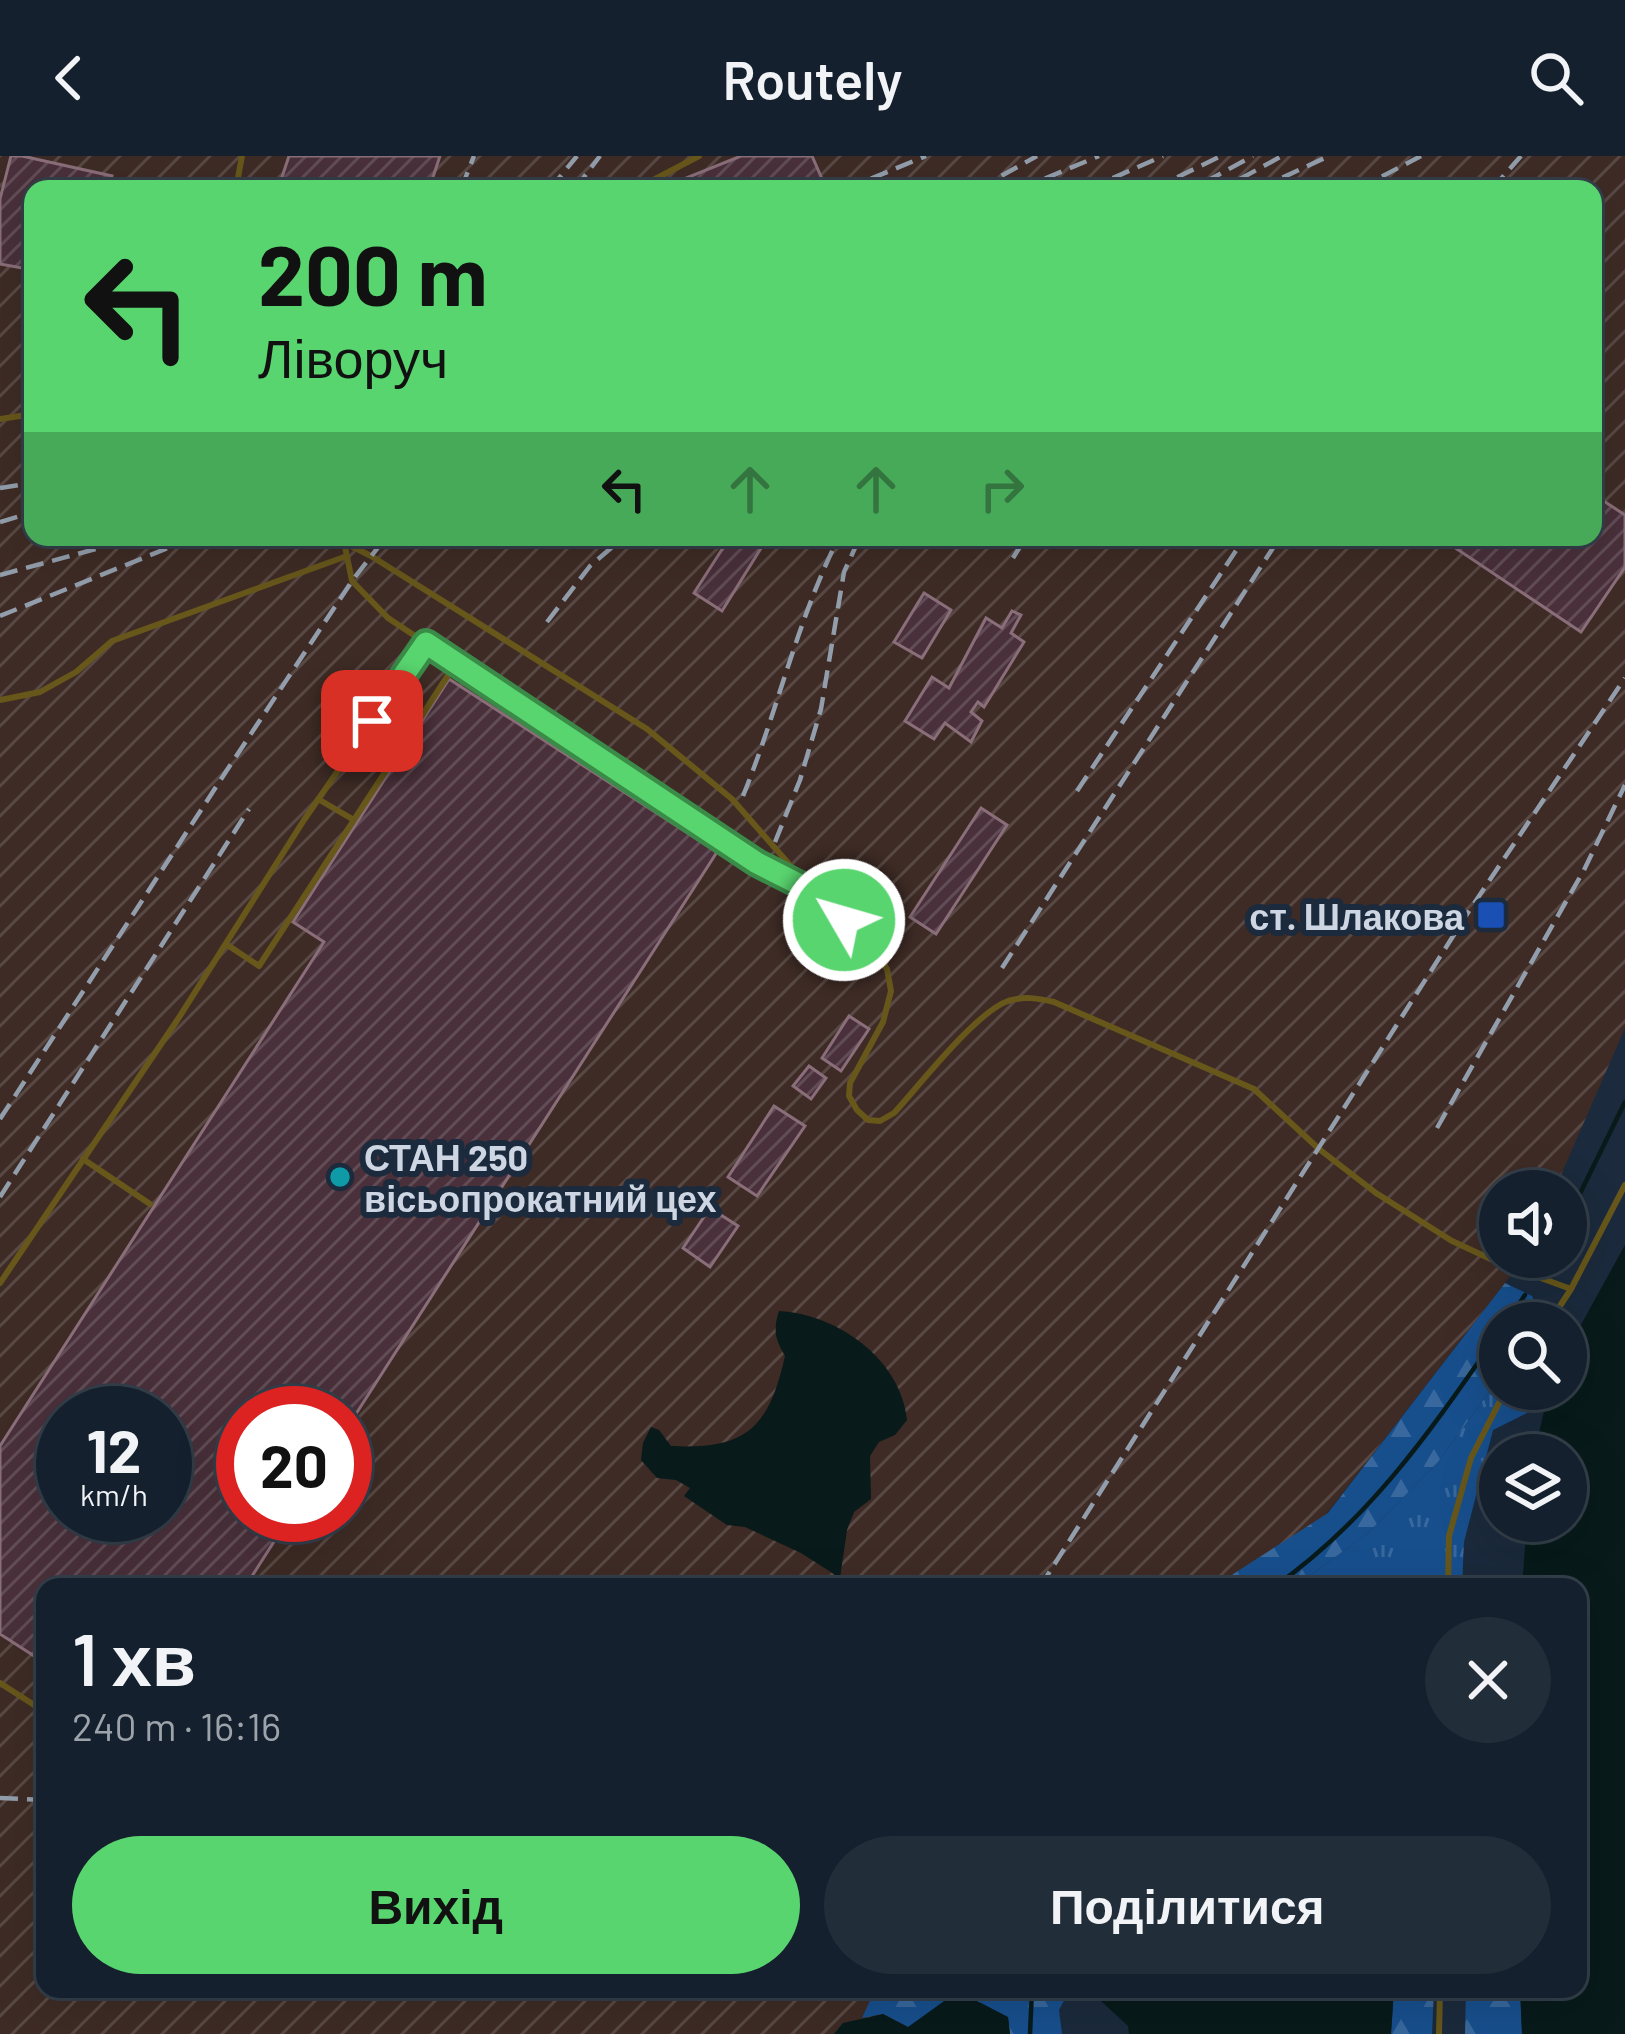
<!DOCTYPE html>
<html lang="uk">
<meta charset="utf-8">
<style>
body{margin:0;font-family:Barlow,sans-serif;background:#212d39;color:#f1f3f6;height:100vh;display:flex;flex-direction:column;font-size:45px;white-space:nowrap}
*{box-sizing:border-box;margin:0}
p{font-size:39px;color:#9da3aa}
.icon{flex:none;width:66px;height:66px;fill:none;stroke:currentColor;stroke-width:2;stroke-linecap:round;stroke-linejoin:round}
.map{position:relative;flex:1;overflow:hidden}
.drawer{position:absolute;left:36px;top:1422px;width:1551px;height:420px;display:flex;flex-direction:column;background:#14202d;border-radius:24px;box-shadow:0 12px 48px #0002,0 0 0 3px #333e49}
.drawer>*{flex:none}
.guide{position:absolute;left:24px;top:24px;width:1578px;height:366px;border-radius:24px;box-shadow:0 12px 48px #0002,0 0 0 3px #333e49;background:#59d56f;color:#111;overflow:hidden}
.controls{position:absolute;left:1479px;top:1014px;display:grid;gap:24px}
.controls a{display:grid;place-items:center;width:108px;height:108px;border-radius:50%;background:#14202d;box-shadow:0 12px 48px #0002,0 0 0 3px #333e49;font-size:60px}
.speed{position:absolute;left:36px;top:1230px;display:flex;gap:24px;font-size:60px;font-weight:700;text-align:center}
.speed>*{display:grid;place-content:center;width:156px;height:156px;border-radius:50%;background:#14202d;box-shadow:0 12px 48px #0002,0 0 0 3px #333e49;line-height:1}
.speed small{font-size:30px;font-weight:400}
.speed .limit{border:18px solid #d22;background:#fff;color:#111}
.pin{position:absolute;display:grid;place-items:center;width:102px;height:102px;color:#fff;margin:-51px;border-radius:24px;box-shadow:0 6px 18px #0006}
.me{position:absolute;width:132px;margin:-66px;rotate:308deg;stroke-linejoin:round;filter:drop-shadow(0 0 9px #0008)}
.turn{display:flex;align-items:center;gap:42px;height:252px;padding:0 36px;font-size:54px}
.turn .icon{width:156px;height:156px;stroke-width:2.5}
.turn b{display:block;font-size:84px;line-height:102px}
.lanes{display:flex;align-items:center;height:114px;padding:0 36px;background:#0003;justify-content:center;gap:60px;direction:ltr}
.lanes .off{opacity:.35}
.round{display:grid;place-items:center;flex:none;width:126px;height:126px;border-radius:63px;background:#212d39}
.headline{display:flex;align-items:center;justify-content:space-between;height:204px;padding:0 36px}
h1{font-size:72px;font-weight:600;line-height:90px}
.cta{display:flex;gap:24px;margin-top:auto;padding:24px 36px}
.cta a{flex:1;height:138px;border-radius:72px;background:#59d56f;color:#111;font-size:48px;font-weight:600;line-height:138px;text-align:center}
.cta a+a{background:#212d39;color:#f1f3f6}
header{display:flex;justify-content:space-between;align-items:center;height:156px;padding:0 36px;background:#14202d;font-size:54px;font-weight:600}
.map>svg:first-child{display:block}
.industrial{fill:url(#industrial-furrows);fill-rule:evenodd}
.grass{fill:url(#grass-tufts)}
.forest{fill:url(#forest-firs)}
.water{fill:#081a1a}
.lines{fill:none;stroke-linecap:round;stroke-linejoin:round}
.stream{stroke:#081a1a;stroke-width:4.5}
.building{fill:url(#building-hatch);stroke:#8a6e79;stroke-width:3;fill-rule:evenodd}
.service{stroke:#67571b;stroke-width:6}
.rail{stroke:#939eac;stroke-width:4.5;stroke-dasharray:18 9;stroke-linecap:butt}
.route-casing{stroke:#3a8a48;stroke-width:30}
.route{stroke:#59d56f;stroke-width:21}
.transit-dot{fill:#1a4fb4;stroke:#1b2a3c;stroke-width:4.5}
.culture-dot{fill:#0f9aa8;stroke:#1b2a3c;stroke-width:4.5}
.labels{text-anchor:middle;dominant-baseline:central;stroke-width:12;stroke-linejoin:round;paint-order:stroke}
.poi-label{font-size:36px;font-weight:bold;fill:#cdd6e2;stroke:#1b2a3c;text-anchor:end}
</style>
<header><svg class="icon" aria-label="back" viewBox="0 0 24 24"><path d="M15 5l-7 7 7 7"/></svg>Routely<svg class="icon" aria-label="search" viewBox="0 0 24 24"><circle cx="10" cy="10" r="6"/><path d="M15 15l6 6"/></svg></header>
<div class="map">
<svg width="1625" height="1878" viewBox="0 0 1625 1878">
<defs>
<pattern id="industrial-furrows" width="10" height="10" patternUnits="userSpaceOnUse" patternTransform="scale(3)"><rect width="10" height="10" fill="#3e2b25"/><path d="M-1 1l2-2M0 10L10 0M9 11l2-2" fill="none" stroke="#594944"/></pattern>
<pattern id="grass-tufts" width="24" height="20" patternUnits="userSpaceOnUse" patternTransform="scale(3)"><rect width="24" height="20" fill="#174f8d"/><path d="M3 7l-1-3M5 7V3M7 7l1-3M15 17l-1-3M17 17v-4M19 17l1-3" fill="none" stroke="#38689d"/></pattern>
<pattern id="forest-firs" width="22" height="20" patternUnits="userSpaceOnUse" patternTransform="scale(3)"><rect width="22" height="20" fill="#174f8d"/><path d="M5 1l3.5 6h-7zM16 11l3.5 6h-7z" fill="#38689d"/></pattern>
<pattern id="building-hatch" width="6" height="6" patternUnits="userSpaceOnUse" patternTransform="scale(3)"><rect width="6" height="6" fill="#49303a"/><path d="M-1 1l2-2M0 6l6-6M5 7l2-2" fill="none" stroke="#624d56"/></pattern>
</defs>
<rect width="100%" height="100%" fill="#1b2a3c"/>
<path class="industrial" d="M 0,0 L 1625,0 L 1625,872 L 1554,1035 L 1500,1035 L 1500,1101 L 1525,1101 L 1270,1431 L 45,1431 L 45,1833 L 960,1833 L 908,1871 L 843,1867 L 834,1878 L 0,1878 ZM 33,33 L 1593,33 L 1593,381 L 33,381 ZM 63,1257 L 165,1257 L 165,1359 L 63,1359 ZM 243,1257 L 345,1257 L 345,1359 L 243,1359 Z"/>
<path class="grass" d="M 1500,1221 L 1500,1233 L 1549,1233 L 1543,1249 L 1493,1274 L 1464,1386 L 1462,1431 L 1295,1431 L 1369,1376 L 1438,1306 Z"/>
<path class="forest" d="M 1505,1127 L 1532,1140 L 1541,1161 L 1537,1167 L 1500,1167 L 1500,1221 L 1438,1306 L 1369,1376 L 1295,1431 L 1213,1431 L 1328,1357 Z
M 898,1833 L 1070,1833 L 1059,1854 L 1062,1878 L 1010,1878 L 1008,1861 L 908,1871 L 883,1858 L 862,1862 L 873,1838 Z
M 1394,1833 L 1434,1833 L 1432,1878 L 1391,1878 Z
M 1466,1833 L 1520,1833 L 1522,1878 L 1465,1878 Z"/>
<path class="water" d="M 1625,1089 L 1625,1878 L 1522,1878 L 1520,1833 L 1578,1833 L 1578,1431 L 1522,1431 L 1527,1365 L 1566,1365 L 1566,1299 L 1535,1299 L 1535,1295 L 1549,1233 L 1566,1233 L 1566,1196 Z
M 779,1155 C 837,1158 901,1203 907,1264 L 895,1279 L 879,1286 L 870,1300 L 871,1343 L 854,1356 L 847,1374 L 840,1422 L 801,1397 L 745,1371 L 727,1369 L 684,1340 L 690,1332 L 676,1324 L 657,1322 L 641,1304 L 643,1287 L 651,1271 L 659,1274 L 671,1290 C 746,1294 769,1272 785,1200 C 775,1183 773,1174 779,1155 Z
M 1088,1833 L 1394,1833 L 1391,1878 L 1129,1878 L 1128,1870 Z
M 958,1835 L 1008,1861 L 1010,1878 L 834,1878 L 843,1867 L 883,1858 L 908,1871 Z"/>
<g class="lines">
<path class="stream" d="M 1566,1066 L 1625,946
M 1506,1167 L 1525,1139
M 1274,1431 C 1372,1362 1433,1271 1500,1175
M 1030,1878 L 1032,1833"/>
</g>
<path class="building" d="M 11,0 L 22,0 L 112,20 L 109,33 L 33,33 L 33,114 L 0,108 L 0,43 Z
M 289,0 L 440,0 L 429,33 L 278,33 Z
M 741,0 L 812,0 L 826,32 L 679,33 L 676,26 Z
M 1593,338 L 1625,359 L 1625,411 L 1581,476 L 1439,381 L 1593,381 Z
M 730,381 L 768,381 L 722,455 L 694,437 Z
M 924,437 L 951,454 L 922,502 L 894,486 Z
M 1012,455 L 1021,459 L 1011,477 L 1024,486 L 984,551 L 978,546 L 971,556 L 982,565 L 971,586 L 945,567 L 934,583 L 905,565 L 932,521 L 949,532 L 986,462 L 1002,472 Z
M 449,523 L 717,696 L 345,1275 L 345,1257 L 243,1257 L 243,1359 L 291,1359 L 245,1431 L 45,1431 L 45,1507 L 0,1478 L 0,1290 L 324,786 L 293,766 ZM 63,1257 L 165,1257 L 165,1359 L 63,1359 Z
M 981,652 L 1007,669 L 936,778 L 910,761 Z
M 849,860 L 869,873 L 841,915 L 822,902 Z
M 809,910 L 826,922 L 811,943 L 793,930 Z
M 774,950 L 805,970 L 757,1040 L 728,1021 Z
M 710,1052 L 738,1070 L 710,1111 L 683,1092 Z"/>
<g class="lines">
<path class="service" d="M 236,33 L 242,0
M 636,33 L 699,0
M 0,263 L 33,258
M 343,381 L 352,425 L 388,462 L 757,707 L 814,736 L 874,793 L 887,813 L 891,835 L 883,866 L 850,927 L 849,940 L 857,954 L 868,964 L 880,965 L 894,957 C 919,930 976,856 1008,845 C 1025,840 1037,842 1054,846 L 1254,933 L 1319,993 L 1376,1037 L 1452,1085 L 1497,1106 L 1571,1133
M 345,387 L 371,400 L 647,573 L 732,643 L 811,733
M 0,544 L 40,536 L 76,516 L 112,485 L 347,400
M 318,643 L 354,664
M 226,788 L 259,810 L 456,507
M 83,1003 L 150,1048
M 0,1127 L 178,863 L 304,664 L 426,487
M 1549,1167 L 1571,1133 L 1625,1029
M 1448,1431 L 1449,1380 L 1471,1302 L 1506,1233
M 0,1527 L 45,1556
M 1439,1878 L 1440,1833"/>
<path class="rail" d="M 1240,23 L 1282,0
M 1205,26 L 1253,0
M 461,33 L 474,0
M 550,33 L 577,0
M 575,33 L 600,0
M 846,33 L 926,0
M 978,33 L 1037,0
M 1020,33 L 1099,0
M 1088,33 L 1163,0
M 1153,33 L 1221,0
M 1258,33 L 1329,0
M 1358,33 L 1421,0
M 1492,33 L 1521,0
M 0,332 L 33,327
M 0,366 L 33,356
M 1013,402 L 1026,381
M 0,419 L 140,381
M 0,460 L 195,381
M 547,466 L 590,410 L 624,381
M 1077,635 L 1245,381
M 743,640 C 778,554 797,464 839,381
M 775,686 L 800,624 L 821,553 L 844,416 L 860,381
M 1002,812 L 1280,381
M 0,963 L 229,611 L 352,425 L 386,381
M 1437,972 L 1584,714 L 1625,629
M 0,1041 L 249,653
M 1040,1431 L 1469,755 L 1625,522
M 0,1642 L 45,1644"/>
</g>
<g class="lines">
<defs>
<path id="route" d="M 372,565 L 426,487 L 757,707 L 814,736 L 844,764"/>
</defs>
<use href="#route" class="route-casing"/>
<use href="#route" class="route"/>
</g>
<rect class="transit-dot" x="1476" y="744" width="30" height="30" rx="6"/>
<circle class="culture-dot" cx="340" cy="1021" r="12"/>
<g class="labels">
<g class="poi-label">
<text x="1464" y="759">ст. Шлакова</text>
<text x="364" y="1000" text-anchor="start">СТАН 250<tspan x="364" dy="41">вісьопрокатний цех</tspan></text>
</g>
</g>
</svg>
<div class="controls">
<a><svg class="icon" aria-label="sound" viewBox="0 0 24 24"><path d="M4 9h4l5-4v14l-5-4H4zM17 9q2 3 0 6"/></svg></a>
<a><svg class="icon" aria-label="search" viewBox="0 0 24 24"><circle cx="10" cy="10" r="6"/><path d="M15 15l6 6"/></svg></a>
<a><svg class="icon" aria-label="layers" viewBox="0 0 24 24"><path d="M12 4l9 5-9 5-9-5zM3 14l9 5 9-5"/></svg></a>
</div>
<div class="speed"><div>12<small>km/h</small></div><div class="limit">20</div></div>
<div class="pin" style="left:372px;top:565px;background:#d93025"><svg class="icon" aria-label="arrive" viewBox="0 0 24 24"><path d="M6 21V4h12l-3 4 3 4H6"/></svg></div>
<svg class="me" style="left:844px;top:764px" viewBox="-20 -20 40 40"><circle r="17" fill="#59d56f" stroke="#fff" stroke-width="3"/><path d="M0-11L8 9 0 5-8 9z" fill="#fff"/></svg>
<div class="guide">
<div class="turn"><svg class="icon" aria-label="left" viewBox="0 0 24 24"><path d="M17 20v-9H6M10 6l-5 5 5 5"/></svg><div><b>200 m</b>Ліворуч</div></div>
<div class="lanes"><svg class="icon" aria-label="left" viewBox="0 0 24 24"><path d="M17 20v-9H6M10 6l-5 5 5 5"/></svg><svg class="icon off" aria-label="ahead" viewBox="0 0 24 24"><path d="M12 20V5M6 11l6-6 6 6"/></svg><svg class="icon off" aria-label="ahead" viewBox="0 0 24 24"><path d="M12 20V5M6 11l6-6 6 6"/></svg><svg class="icon off" aria-label="right" viewBox="0 0 24 24"><path d="M7 20v-9h11M14 6l5 5-5 5"/></svg></div>
</div>
<section class="drawer">
<div class="headline"><div><h1>1 хв</h1><p>240 m · 16:16</p></div><a class="round"><svg class="icon" aria-label="close" viewBox="0 0 24 24"><path d="M6 6l12 12M18 6L6 18"/></svg></a></div>
<div class="cta"><a>Вихід</a><a>Поділитися</a></div>
</section>
</div>
